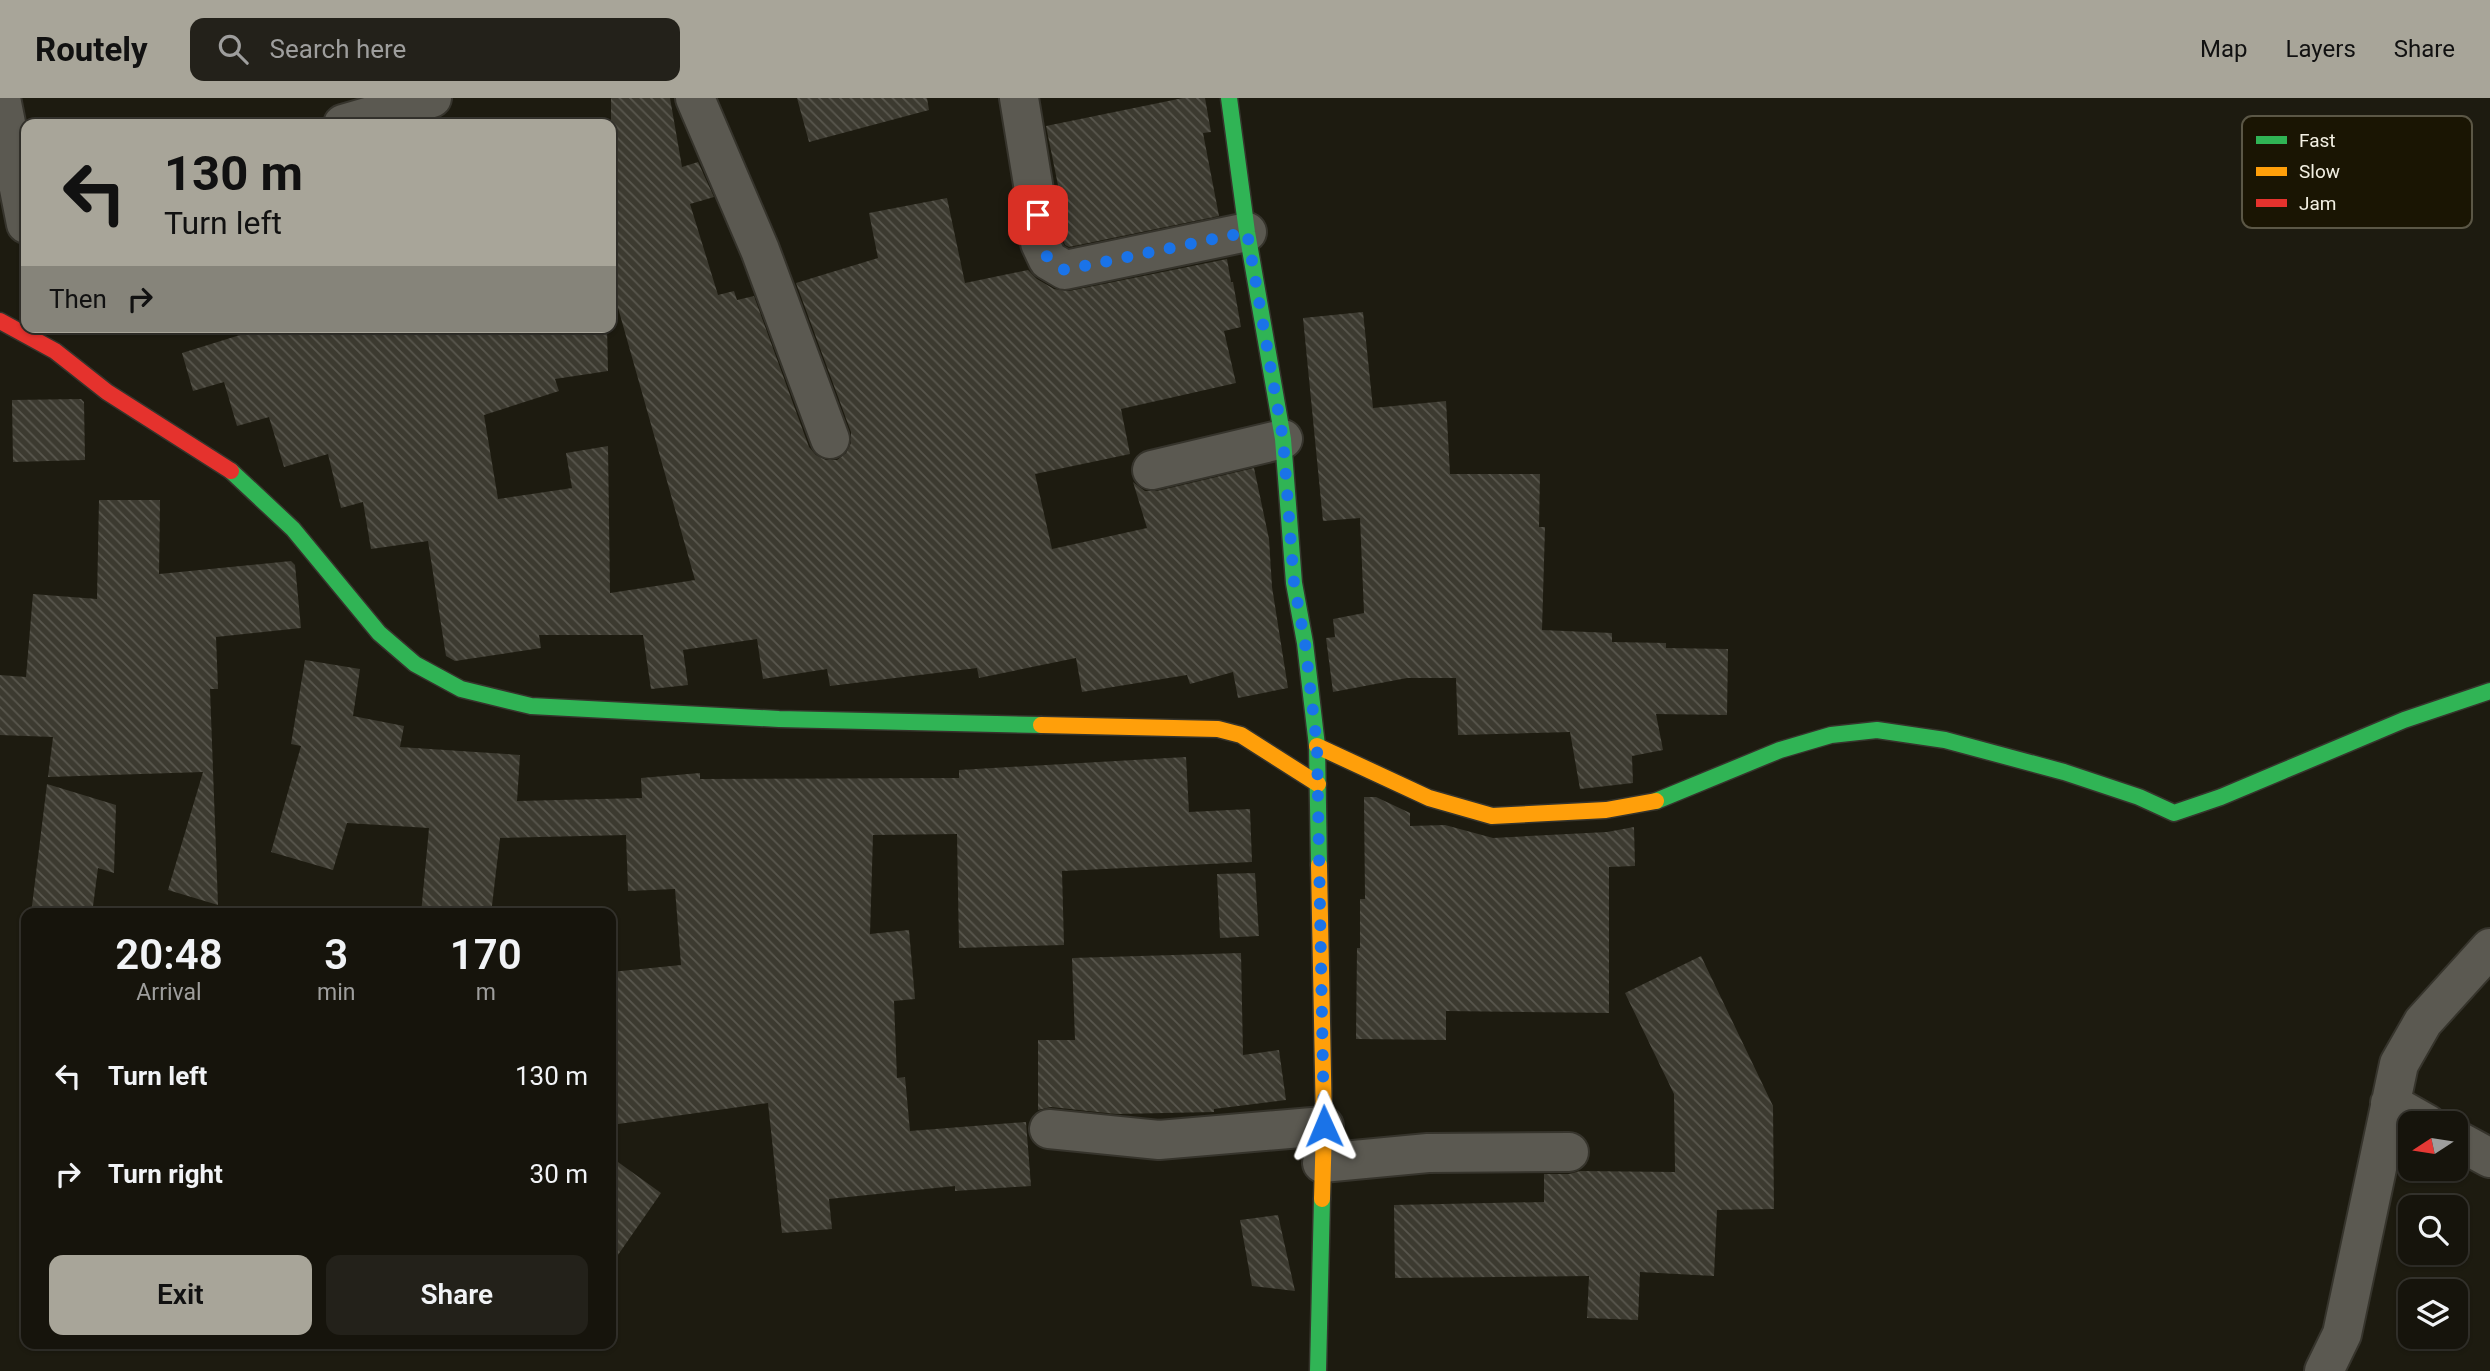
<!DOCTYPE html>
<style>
body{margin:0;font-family:Roboto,sans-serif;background:#23211a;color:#f1f3f6;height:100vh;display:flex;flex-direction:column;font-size:26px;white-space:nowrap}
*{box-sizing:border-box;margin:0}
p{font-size:23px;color:#9e9e9d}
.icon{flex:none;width:38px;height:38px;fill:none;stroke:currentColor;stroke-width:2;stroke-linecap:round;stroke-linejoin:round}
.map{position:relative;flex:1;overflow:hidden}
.panel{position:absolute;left:21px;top:810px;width:595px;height:441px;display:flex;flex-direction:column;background:#16140c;border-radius:14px;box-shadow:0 2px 5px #0004,0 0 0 2px #35332d}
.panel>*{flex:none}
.banner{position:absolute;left:21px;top:21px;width:595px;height:214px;border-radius:14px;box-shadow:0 2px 5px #0004,0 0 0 2px #35332d;background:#a8a599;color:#111;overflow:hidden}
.needle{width:46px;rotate:258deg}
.buttons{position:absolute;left:2398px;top:1013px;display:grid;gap:14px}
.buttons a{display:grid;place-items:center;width:70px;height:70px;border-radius:14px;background:#16140c;box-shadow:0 2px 5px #0004,0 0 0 2px #35332d;font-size:35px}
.pin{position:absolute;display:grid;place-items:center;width:60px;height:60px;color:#fff;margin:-30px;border-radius:14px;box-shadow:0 4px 10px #0006}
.me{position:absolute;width:77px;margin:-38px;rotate:359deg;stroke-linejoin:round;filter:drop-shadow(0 0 5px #0008)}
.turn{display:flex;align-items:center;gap:24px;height:147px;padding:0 28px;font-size:32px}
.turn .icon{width:91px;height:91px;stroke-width:2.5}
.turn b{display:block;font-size:49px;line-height:60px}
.then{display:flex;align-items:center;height:66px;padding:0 28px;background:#0003;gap:14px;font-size:26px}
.eta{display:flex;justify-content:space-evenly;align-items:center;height:119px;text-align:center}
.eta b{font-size:42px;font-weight:600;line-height:49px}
.button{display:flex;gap:14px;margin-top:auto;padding:14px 28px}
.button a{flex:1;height:80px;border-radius:14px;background:#a8a599;color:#111;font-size:28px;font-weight:600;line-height:80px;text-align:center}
.button a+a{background:#23211a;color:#f1f3f6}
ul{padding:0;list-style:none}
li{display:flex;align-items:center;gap:21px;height:98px;padding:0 28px}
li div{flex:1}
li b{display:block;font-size:26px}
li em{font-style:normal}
header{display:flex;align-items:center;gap:42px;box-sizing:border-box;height:98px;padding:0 35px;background:#a8a599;color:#111}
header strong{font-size:33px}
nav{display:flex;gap:38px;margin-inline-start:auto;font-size:24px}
.search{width:490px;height:63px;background:#23211a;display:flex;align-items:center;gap:18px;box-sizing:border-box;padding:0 24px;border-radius:14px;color:#9e9e9d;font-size:26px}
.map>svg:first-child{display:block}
.building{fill:url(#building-back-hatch)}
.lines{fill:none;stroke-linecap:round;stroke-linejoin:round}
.street-casing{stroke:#36342c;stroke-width:42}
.fast-casing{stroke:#36342c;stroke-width:19}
.slow-casing{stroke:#36342c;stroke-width:19}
.jam-casing{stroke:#36342c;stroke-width:19}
.street{stroke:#5b5951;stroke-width:38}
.fast{stroke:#30b455;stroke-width:16}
.slow{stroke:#ff9f0a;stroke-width:16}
.jam{stroke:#e5322d;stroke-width:16}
.route{stroke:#1a73e8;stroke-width:12;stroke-dasharray:0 21.6}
.key{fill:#1a1503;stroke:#5b5746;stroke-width:2}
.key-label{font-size:19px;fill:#f3f0e3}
</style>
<header>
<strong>Routely</strong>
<div class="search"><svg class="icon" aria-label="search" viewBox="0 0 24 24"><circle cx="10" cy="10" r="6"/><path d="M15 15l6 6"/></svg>Search here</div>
<nav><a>Map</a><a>Layers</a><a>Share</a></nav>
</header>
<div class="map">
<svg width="2490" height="1273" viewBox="0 0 2490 1273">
<defs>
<pattern id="building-back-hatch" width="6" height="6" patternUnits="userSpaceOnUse" patternTransform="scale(1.75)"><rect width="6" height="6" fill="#3c3a30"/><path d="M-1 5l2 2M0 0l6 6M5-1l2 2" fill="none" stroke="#59574e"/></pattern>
</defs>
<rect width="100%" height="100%" fill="#1d1b10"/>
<path class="building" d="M 611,0 L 670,0 L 682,69 L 698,64 L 714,99 L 690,106 L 718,197 L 734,193 L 737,202 L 754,198 L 809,349 L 816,357 L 826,362 L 837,362 L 846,355 L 851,345 L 851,334 L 796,185 L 878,160 L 869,115 L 947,100 L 965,185 L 1028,172 L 1037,181 L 1054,191 L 1069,193 L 1227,161 L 1231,184 L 1233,184 L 1241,229 L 1224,233 L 1236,285 L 1121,311 L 1130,356 L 1035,376 L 1052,451 L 1147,430 L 1133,384 L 1145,393 L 1157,393 L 1254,370 L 1269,441 L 1272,489 L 1288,590 L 1238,600 L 1233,574 L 1190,586 L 1187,577 L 1082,594 L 1076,560 L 979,580 L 977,570 L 830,588 L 827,571 L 763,581 L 757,541 L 683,552 L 688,587 L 651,591 L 643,537 L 539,537 L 541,550 L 455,563 L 446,558 L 428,443 L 371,451 L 363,404 L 341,410 L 328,356 L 284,369 L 269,319 L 237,328 L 224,284 L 193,293 L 182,255 L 240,237 L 238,229 L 607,229 L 608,273 L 555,281 L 559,293 L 484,317 L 498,401 L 572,390 L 566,355 L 608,348 L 610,495 L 695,482 L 611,185 Z
M 797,0 L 927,0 L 929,12 L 809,44 Z
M 1183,0 L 1205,0 L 1211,34 L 1203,35 L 1219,118 L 1069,149 L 1065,147 L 1062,139 L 1059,107 L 1062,107 L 1046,28 Z
M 1363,214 L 1373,310 L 1446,303 L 1450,376 L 1540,376 L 1539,429 L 1545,429 L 1542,532 L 1612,535 L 1612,544 L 1666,545 L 1666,550 L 1728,551 L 1727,617 L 1656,616 L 1663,652 L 1632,658 L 1633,685 L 1580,691 L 1570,634 L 1458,637 L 1456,580 L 1407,580 L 1333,594 L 1326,540 L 1335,539 L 1333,521 L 1364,515 L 1360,420 L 1323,423 L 1303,220 Z
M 81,301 L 84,304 L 85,362 L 13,364 L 12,302 Z
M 99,402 L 160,402 L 159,476 L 291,463 L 295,467 L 301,530 L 216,539 L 218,591 L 210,591 L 218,807 L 168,792 L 203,674 L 48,679 L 53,639 L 0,637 L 0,577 L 26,579 L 33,496 L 97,501 Z
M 305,562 L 360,571 L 353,618 L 404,628 L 400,649 L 520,657 L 517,703 L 642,700 L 641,680 L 700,675 L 700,681 L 959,680 L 959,672 L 1186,659 L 1189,714 L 1250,711 L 1252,764 L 1062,773 L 1064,847 L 959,850 L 957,736 L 873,737 L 870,836 L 909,832 L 915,901 L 894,903 L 897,980 L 905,979 L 910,1033 L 1026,1024 L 1031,1088 L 955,1093 L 955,1088 L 829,1101 L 832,1131 L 782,1135 L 768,1005 L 611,1027 L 611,874 L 681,867 L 675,791 L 628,793 L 626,737 L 500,740 L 491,816 L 421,816 L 429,730 L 347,725 L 333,772 L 271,754 L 301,648 L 291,646 Z
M 47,686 L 116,707 L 114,775 L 98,770 L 92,816 L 31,816 Z
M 1364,699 L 1376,699 L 1410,715 L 1410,728 L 1445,727 L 1493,740 L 1607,734 L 1634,729 L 1635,768 L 1609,769 L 1609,915 L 1446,913 L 1446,942 L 1356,941 L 1357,850 L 1360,850 L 1360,801 L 1365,801 Z
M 1255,775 L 1259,838 L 1220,840 L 1217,776 Z
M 1241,855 L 1243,957 L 1279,952 L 1286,1002 L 1214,1011 L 1214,1014 L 1116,1016 L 1051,1009 L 1038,1012 L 1038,942 L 1075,942 L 1072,860 Z
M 1701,858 L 1773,1008 L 1774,1111 L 1717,1112 L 1714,1178 L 1640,1174 L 1638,1222 L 1587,1220 L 1589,1178 L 1395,1180 L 1394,1107 L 1544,1104 L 1544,1076 L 1569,1076 L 1580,1073 L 1675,1074 L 1674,996 L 1625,895 Z
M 611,1059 L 661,1095 L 611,1167 Z
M 1278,1117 L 1295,1193 L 1252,1188 L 1240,1122 Z"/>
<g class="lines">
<defs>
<path id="street" d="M 1,0 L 26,126
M 695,0 L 760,152 L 830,341
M 1019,0 L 1038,117 L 1040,145 L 1048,162 L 1065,172 L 1247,134
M 343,26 L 432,0
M 1152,372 L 1283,341
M 2390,1005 L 2427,1026
M 1049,1031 L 1159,1042 L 1324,1028
M 2455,1041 L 2490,1060
M 1322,1065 L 1428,1055 L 1569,1054
M 2324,1273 L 2342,1236 L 2399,966 L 2423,924 L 2490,850"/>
<path id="fast" d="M 1229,0 L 1247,134 L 1283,341 L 1294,485 L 1305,545 L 1317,648 L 1319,767
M 231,373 L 293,431 L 379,535 L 415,566 L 461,591 L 531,608 L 779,621 L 1041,627
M 1656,703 L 1780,652 L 1831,637 L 1877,632 L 1945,642 L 2064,674 L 2139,699 L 2174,715 L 2221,699 L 2404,622 L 2490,593
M 1318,1273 L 1322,1101"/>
<path id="slow" d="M 1041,627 L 1218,631 L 1241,637 L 1318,686
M 1317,648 L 1429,700 L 1492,718 L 1606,712 L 1656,703
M 1319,767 L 1324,1028 L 1322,1101"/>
<path id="jam" d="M 0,223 L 55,253 L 107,294 L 231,373"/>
</defs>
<use href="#street" class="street-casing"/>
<use href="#fast" class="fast-casing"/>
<use href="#slow" class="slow-casing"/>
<use href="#jam" class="jam-casing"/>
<use href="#street" class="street"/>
<use href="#fast" class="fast"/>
<use href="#slow" class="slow"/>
<use href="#jam" class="jam"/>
</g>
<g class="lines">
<path class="route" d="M 1038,117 C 1040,147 1037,156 1065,172 L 1247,134 L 1283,341 L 1294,485 L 1305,545 L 1317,648 L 1324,1028"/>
</g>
<rect x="2242" y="18" width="230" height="112" rx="10" class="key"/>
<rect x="2256" y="38" width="31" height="8" fill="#30b455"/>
<rect x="2256" y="69" width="31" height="9" fill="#ff9f0a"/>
<rect x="2256" y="101" width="31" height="8" fill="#e5322d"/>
<g class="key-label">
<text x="2299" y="49">Fast</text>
<text x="2299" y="80">Slow</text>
<text x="2299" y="112">Jam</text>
</g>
</svg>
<div class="buttons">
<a><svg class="needle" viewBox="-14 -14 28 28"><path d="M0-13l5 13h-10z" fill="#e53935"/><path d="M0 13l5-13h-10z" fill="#9e9e9d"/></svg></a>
<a><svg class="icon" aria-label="search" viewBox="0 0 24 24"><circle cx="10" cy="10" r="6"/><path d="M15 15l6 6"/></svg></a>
<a><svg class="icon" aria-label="layers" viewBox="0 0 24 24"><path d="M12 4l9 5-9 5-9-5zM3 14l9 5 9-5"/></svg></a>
</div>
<div class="pin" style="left:1038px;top:117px;background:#d93025"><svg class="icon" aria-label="arrive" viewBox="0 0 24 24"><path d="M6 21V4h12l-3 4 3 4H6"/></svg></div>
<svg class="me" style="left:1324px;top:1028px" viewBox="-20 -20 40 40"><path d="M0-17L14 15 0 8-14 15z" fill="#1a73e8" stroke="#fff" stroke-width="4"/></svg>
<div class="banner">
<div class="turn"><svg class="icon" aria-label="left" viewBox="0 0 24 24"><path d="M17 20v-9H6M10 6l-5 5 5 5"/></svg><div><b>130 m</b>Turn left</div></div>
<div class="then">Then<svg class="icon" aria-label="right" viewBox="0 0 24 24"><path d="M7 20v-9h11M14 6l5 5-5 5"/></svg></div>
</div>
<section class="panel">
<div class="eta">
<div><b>20:48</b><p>Arrival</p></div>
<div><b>3</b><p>min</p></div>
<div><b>170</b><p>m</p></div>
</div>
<ul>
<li><svg class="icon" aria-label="left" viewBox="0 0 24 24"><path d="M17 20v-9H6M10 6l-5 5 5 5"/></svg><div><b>Turn left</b></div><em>130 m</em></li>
<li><svg class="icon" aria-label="right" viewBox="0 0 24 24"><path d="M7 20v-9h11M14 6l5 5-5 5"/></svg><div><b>Turn right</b></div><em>30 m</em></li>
</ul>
<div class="button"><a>Exit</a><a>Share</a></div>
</section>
</div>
